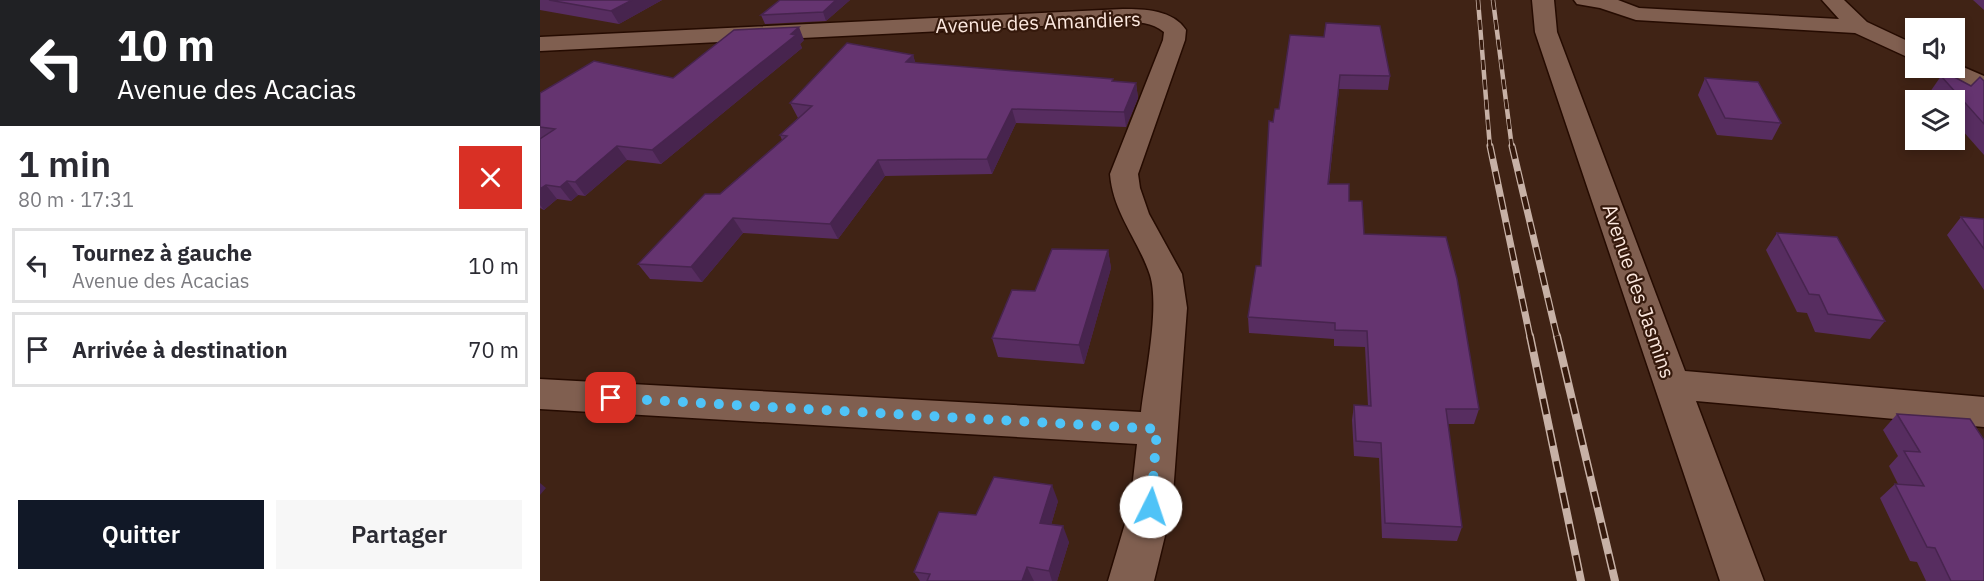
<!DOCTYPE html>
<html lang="fr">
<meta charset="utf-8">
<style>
body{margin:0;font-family:"IBM Plex Sans",sans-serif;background:#f7f7f7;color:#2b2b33;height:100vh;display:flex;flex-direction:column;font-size:22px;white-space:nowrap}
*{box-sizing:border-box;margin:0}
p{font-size:20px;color:#7c7c81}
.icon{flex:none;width:33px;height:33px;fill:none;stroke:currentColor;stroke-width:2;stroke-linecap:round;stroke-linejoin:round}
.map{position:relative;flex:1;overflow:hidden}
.panel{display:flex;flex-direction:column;background:#fff;width:540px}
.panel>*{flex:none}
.banner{background:#202124;color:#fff;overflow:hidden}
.controls{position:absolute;left:1365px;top:18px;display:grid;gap:12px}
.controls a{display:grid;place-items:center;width:60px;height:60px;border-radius:0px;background:#fff;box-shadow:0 3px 9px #0003;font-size:30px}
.pin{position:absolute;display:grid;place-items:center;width:51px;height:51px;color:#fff;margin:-26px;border-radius:12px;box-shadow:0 3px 9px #0006}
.me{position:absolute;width:66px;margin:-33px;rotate:4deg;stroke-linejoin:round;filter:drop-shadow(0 0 4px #0008)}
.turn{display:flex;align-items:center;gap:21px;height:126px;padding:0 18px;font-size:27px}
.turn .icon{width:78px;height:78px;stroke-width:2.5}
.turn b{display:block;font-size:42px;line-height:51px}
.round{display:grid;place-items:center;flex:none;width:63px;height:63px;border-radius:0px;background:#f7f7f7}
.headline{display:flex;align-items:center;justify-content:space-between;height:102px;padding:0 18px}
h1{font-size:36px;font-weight:600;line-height:45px}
.button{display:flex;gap:12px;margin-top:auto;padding:12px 18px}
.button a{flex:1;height:69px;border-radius:0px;background:#111827;color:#fff;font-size:24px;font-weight:600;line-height:69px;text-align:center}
.button a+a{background:#f7f7f7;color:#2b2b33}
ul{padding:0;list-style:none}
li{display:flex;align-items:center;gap:18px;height:75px;margin:0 12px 9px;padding:0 6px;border:3px solid #e1e1e2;border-radius:0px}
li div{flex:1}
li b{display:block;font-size:22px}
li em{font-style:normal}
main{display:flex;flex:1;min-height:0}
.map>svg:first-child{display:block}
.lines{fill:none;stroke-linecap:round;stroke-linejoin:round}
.minor-casing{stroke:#250b01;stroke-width:3}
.minor{fill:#805f50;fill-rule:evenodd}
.rail-far2-casing{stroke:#c7b1a6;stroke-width:4.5}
.rail-far1-casing{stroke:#c7b1a6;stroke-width:7}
.rail-casing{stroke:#c7b1a6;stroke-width:8}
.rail-far2{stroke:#35190c;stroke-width:3;stroke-dasharray:10;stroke-linecap:butt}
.rail-far1{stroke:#35190c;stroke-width:4.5;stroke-dasharray:13;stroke-linecap:butt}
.rail{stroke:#35190c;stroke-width:5;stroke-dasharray:16;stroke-linecap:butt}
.wall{fill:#572d60}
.shaded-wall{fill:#47244e}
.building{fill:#653470;stroke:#47244e;stroke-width:1.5}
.route{stroke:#4fc3f7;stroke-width:10;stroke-dasharray:0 18}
.labels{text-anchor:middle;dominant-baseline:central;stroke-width:4.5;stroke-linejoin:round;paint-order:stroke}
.street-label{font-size:20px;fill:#fce8df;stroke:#35190c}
</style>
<main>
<section class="panel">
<div class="banner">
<div class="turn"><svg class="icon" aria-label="left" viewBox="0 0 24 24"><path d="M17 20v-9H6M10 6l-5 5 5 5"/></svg><div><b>10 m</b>Avenue des Acacias</div></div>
</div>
<div class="headline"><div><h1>1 min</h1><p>80 m · 17:31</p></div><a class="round" style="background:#d93025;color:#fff"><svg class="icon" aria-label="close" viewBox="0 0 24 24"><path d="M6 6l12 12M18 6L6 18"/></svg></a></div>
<ul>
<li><svg class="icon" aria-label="left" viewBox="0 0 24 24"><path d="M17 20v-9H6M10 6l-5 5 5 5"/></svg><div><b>Tournez à gauche</b><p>Avenue des Acacias</p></div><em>10 m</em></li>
<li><svg class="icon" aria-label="arrive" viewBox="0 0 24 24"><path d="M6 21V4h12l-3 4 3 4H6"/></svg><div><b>Arrivée à destination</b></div><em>70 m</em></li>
</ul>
<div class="button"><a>Quitter</a><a>Partager</a></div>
</section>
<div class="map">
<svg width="1444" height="581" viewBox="0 0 1444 581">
<rect width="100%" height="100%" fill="#402315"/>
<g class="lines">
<defs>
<path id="minor" d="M 992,0 L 1014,0 L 1017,32 L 1145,371 L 1444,397 L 1444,427 L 1156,401 L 1224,581 L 1180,581 L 995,32 Z
M 1034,0 L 1078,0 L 1099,8 L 1299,19 L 1282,0 L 1304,0 L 1327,22 L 1376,45 L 1376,61 L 1315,33 L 1096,20 L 1060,8 L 1037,4 Z
M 583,9 C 605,9 633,10 646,30 L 645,40 L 598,174 L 600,188 L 609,214 L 642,274 L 647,308 L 632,507 L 614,581 L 568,581 L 590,507 L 597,444 L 0,409 L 0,379 L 601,412 C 605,377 620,307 610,275 C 598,239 573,213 570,174 L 623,40 L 624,32 C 612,22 598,22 583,22 L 0,51 L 0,37 Z
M 1414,63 L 1444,76 L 1444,92 L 1398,73 L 1394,68 L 1414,68 Z"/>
</defs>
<use href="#minor" class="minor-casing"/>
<use href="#minor" class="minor"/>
<defs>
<path id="rail-far2" d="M 938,0 L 950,148
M 953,0 L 972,148"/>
<path id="rail-far1" d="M 950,146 L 990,337
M 972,146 L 1017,337"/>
<path id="rail" d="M 990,336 L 1041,581
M 1017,336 L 1075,581"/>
</defs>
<use href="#rail-far2" class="rail-far2-casing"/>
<use href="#rail-far1" class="rail-far1-casing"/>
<use href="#rail" class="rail-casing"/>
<use href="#rail-far2" class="rail-far2"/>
<use href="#rail-far1" class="rail-far1"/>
<use href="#rail" class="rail"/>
</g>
<path class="wall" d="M 0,0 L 122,0 L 79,24 L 0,10 Z
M 240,0 L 310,0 L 286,21 L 225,24 L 221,15 Z
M 1433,0 L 1444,0 L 1444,10 Z
M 784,37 L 850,76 L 848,90 L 799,89 L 789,184 L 809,201 L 824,234 L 939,409 L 934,424 L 908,424 L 922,527 L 917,541 L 842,538 L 839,458 L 814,456 L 812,420 L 814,405 L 828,406 L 825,347 L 794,346 L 794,339 L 709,333 L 708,317 L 721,266 L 733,122 L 739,109 Z
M 264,40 L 260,44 L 262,48 L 121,164 L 87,160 L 45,196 L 38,195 L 31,201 L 17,199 L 4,210 L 0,208 L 0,93 L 133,78 Z
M 373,55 L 375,63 L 573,79 L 573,81 L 596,83 L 598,98 L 586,127 L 476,123 L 452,174 L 345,176 L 298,239 L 203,233 L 162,282 L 110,279 L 98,264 L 242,140 L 240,135 L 258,118 L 250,103 Z
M 1401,76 L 1431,86 L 1444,81 L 1444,155 L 1414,121 L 1414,100 L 1397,100 L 1390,92 Z
M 1165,78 L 1241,123 L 1232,140 L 1177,135 L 1158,95 Z
M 1421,217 L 1444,219 L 1444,290 L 1407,235 Z
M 1237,233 L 1345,321 L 1330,339 L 1275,332 L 1267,313 L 1257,312 L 1226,250 Z
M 568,250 L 571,268 L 544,364 L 458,357 L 452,338 L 495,291 Z
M 1357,414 L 1430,419 L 1444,581 L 1386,581 L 1377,562 L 1370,561 L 1340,498 L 1355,484 L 1358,484 L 1349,466 L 1358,456 L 1343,430 Z
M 518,501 L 511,525 L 529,542 L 517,581 L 380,581 L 374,572 Z"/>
<path class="shaded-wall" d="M 92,0 L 122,0 L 79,24 L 71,11 Z
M 296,0 L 310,0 L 286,21 L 283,12 Z
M 259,27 L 264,40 L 260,44 L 262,48 L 121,164 L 112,150 Z
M 373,55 L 378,70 L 366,62 Z
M 596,83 L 598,98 L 586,127 L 584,112 Z
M 472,109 L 476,123 L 452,174 L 447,159 Z
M 77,146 L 87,160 L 45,196 L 35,182 Z
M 338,160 L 345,176 L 298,239 L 290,224 Z
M 27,181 L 38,195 L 31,201 L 20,187 Z
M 6,185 L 17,199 L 4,210 L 0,205 L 0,189 Z
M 193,218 L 203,233 L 162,282 L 151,267 Z
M 568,250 L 571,268 L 544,364 L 539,345 Z
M 0,483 L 6,488 L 0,495 Z
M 512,485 L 518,501 L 507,539 L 500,523 Z
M 523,526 L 529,542 L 517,581 L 512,581 L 509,571 Z
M 487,567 L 494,581 L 482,581 Z"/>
<path class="building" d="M 9,0 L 92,0 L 71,11 Z
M 240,0 L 296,0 L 283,12 L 221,15 Z
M 786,23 L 840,26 L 850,76 L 800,75 L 788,184 L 809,184 L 809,201 L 822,201 L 824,234 L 906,237 L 917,279 L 939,409 L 906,409 L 922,527 L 845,523 L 841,443 L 816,441 L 814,405 L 831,406 L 827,331 L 795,330 L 795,323 L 708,317 L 716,266 L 721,266 L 729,121 L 733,122 L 735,109 L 739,109 L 750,35 L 784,37 Z
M 259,27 L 251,34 L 256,35 L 112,150 L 77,146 L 35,182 L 27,181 L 20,187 L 6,185 L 0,189 L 0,139 L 15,129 L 0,127 L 0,93 L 54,61 L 133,78 L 194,30 Z
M 307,43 L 373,55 L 366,62 L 573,79 L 572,81 L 596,83 L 584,112 L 472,109 L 447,159 L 338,160 L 290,224 L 193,218 L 151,267 L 98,264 L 165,194 L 180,194 L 247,136 L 240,135 L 272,106 L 250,103 Z
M 1405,72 L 1431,86 L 1440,77 L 1444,81 L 1444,124 L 1401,76 Z
M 1165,78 L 1218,82 L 1241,123 L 1185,118 Z
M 1421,217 L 1444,219 L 1444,249 Z
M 1237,233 L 1297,237 L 1345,321 L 1288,314 L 1279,295 L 1269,294 Z
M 512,249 L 568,250 L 539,345 L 452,338 L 472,290 L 495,291 Z
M 1357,414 L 1430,419 L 1444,440 L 1444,581 L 1411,581 L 1395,548 L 1387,547 L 1355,484 L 1384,486 L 1364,451 L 1380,452 Z
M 454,477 L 512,485 L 500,523 L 523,526 L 509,571 L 487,567 L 482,581 L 387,581 L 390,574 L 374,572 L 399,512 L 436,515 Z"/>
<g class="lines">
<path class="route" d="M 71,398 L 617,429 L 611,507"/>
</g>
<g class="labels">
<g class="street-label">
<text transform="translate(498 22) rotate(-2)">Avenue des Amandiers</text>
<text transform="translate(1099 291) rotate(71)">Avenue des Jasmins</text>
</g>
</g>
</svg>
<div class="controls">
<a><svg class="icon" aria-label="sound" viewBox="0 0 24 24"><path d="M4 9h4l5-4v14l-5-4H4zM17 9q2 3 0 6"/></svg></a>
<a><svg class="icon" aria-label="layers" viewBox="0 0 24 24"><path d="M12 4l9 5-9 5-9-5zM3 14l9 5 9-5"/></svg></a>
</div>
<div class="pin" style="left:71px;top:398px;background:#d93025"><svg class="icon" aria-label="arrive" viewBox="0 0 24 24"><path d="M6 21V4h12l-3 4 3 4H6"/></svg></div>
<svg class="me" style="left:611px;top:507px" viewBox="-20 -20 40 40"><circle r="19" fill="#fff"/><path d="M0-13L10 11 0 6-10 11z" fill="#4fc3f7"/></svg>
</div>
</main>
